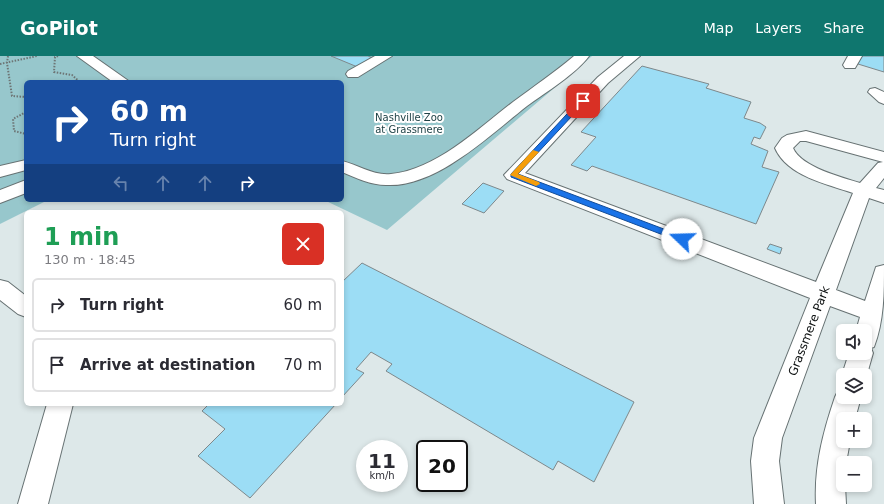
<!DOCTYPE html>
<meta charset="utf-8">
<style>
body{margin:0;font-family:"DejaVu Sans",sans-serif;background:#f2f2f3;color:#2b2b33;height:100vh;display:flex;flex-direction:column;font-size:15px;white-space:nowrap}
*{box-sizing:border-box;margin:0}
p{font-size:13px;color:#7c7c81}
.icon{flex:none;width:22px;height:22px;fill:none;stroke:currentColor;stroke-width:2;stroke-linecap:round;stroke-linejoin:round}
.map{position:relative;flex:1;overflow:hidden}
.panel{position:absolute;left:24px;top:154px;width:320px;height:196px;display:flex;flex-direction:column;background:#fff;border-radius:6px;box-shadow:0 2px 6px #0003}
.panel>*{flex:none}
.top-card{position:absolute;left:24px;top:24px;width:320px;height:122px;border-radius:6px;box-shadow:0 2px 6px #0003;background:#1a4fa0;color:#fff;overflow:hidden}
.buttons{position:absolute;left:836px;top:268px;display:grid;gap:8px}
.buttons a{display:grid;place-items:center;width:36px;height:36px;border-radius:6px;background:#fff;box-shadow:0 2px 6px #0003;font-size:20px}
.speed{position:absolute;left:356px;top:384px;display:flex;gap:8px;font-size:20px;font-weight:700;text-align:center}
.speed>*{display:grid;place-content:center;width:52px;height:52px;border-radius:50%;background:#fff;box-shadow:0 2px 6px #0003;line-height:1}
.speed small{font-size:10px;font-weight:400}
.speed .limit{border:2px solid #111;border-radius:6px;background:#fff;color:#111}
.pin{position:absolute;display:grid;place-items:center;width:34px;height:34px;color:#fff;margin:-17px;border-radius:8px;box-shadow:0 2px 6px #0006}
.me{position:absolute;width:44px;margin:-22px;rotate:291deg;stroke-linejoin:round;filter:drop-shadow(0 0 3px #0008)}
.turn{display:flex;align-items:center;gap:14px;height:84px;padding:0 20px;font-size:18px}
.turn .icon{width:52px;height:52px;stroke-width:2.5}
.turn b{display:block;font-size:28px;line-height:34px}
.lanes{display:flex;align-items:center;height:38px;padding:0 20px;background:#0003;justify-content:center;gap:20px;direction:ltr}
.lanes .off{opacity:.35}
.round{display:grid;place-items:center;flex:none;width:42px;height:42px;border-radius:6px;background:#f2f2f3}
.overview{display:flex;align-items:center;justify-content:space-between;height:68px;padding:0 20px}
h1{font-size:24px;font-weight:700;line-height:30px;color:#1e9e55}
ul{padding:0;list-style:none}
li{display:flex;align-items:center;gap:12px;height:54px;margin:0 8px 6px;padding:0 12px;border:2px solid #e1e1e2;border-radius:6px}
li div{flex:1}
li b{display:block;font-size:15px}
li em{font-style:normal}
header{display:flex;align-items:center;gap:24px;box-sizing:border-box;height:56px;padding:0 20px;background:#0f766e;color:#fff}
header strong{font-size:19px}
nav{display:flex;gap:22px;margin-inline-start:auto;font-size:14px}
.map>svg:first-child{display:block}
.green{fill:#97c7cc}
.building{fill:#9cddf5;stroke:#7e888b}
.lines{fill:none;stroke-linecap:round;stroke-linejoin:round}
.minor-casing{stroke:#677273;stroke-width:2}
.path{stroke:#6d7575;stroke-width:2;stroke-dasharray:1.5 1.5;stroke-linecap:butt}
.minor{fill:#fff;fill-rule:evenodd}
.route{fill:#1a73e8;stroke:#114b97}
.slow{fill:#f59e0b}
.labels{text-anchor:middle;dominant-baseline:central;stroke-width:4;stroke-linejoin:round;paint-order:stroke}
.far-park-label{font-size:10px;fill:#1e4145;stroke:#fff}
.street-label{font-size:12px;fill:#0a0e0e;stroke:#fff}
</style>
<header>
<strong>GoPilot</strong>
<nav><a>Map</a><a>Layers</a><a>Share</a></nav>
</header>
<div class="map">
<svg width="884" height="448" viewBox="0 0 884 448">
<rect width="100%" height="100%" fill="#dde8e9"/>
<path class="green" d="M 0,0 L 592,0 L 387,174 L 324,144 L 342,144 L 342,26 L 26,26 L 26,144 L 48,144 L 0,168 Z"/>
<path class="building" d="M 331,0 L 368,0 L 377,4 L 360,12 Z
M 859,0 L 884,0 L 884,16 L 858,8 L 856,7 Z
M 642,10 L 709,28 L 706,32 L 751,46 L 744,62 L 760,67 L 766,71 L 760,83 L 754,81 L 751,88 L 768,95 L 762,111 L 779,116 L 756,168 L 592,110 L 587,115 L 571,109 L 596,81 L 581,76 Z
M 483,127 L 504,135 L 484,157 L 462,148 Z
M 770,188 L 782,192 L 780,198 L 767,193 Z
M 362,207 L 634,346 L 594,426 L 558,405 L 553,414 L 386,315 L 392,308 L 371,296 L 356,313 L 364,317 L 342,341 L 342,226 Z
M 209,348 L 336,348 L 250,442 L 198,400 L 225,373 L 202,355 Z"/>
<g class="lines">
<defs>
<path id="minor" d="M 77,0 L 93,0 L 130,26 L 113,26 Z
M 375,0 L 392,0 L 358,21 L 348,21 L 346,18 L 348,15 Z
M 574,0 L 589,0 C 577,17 545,37 527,50 C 490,79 436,132 386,129 C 371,129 356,122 342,116 L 342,105 C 358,109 374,120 391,118 C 436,114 479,72 513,46 C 533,31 554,17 574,0 Z
M 624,0 L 640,0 L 608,27 L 525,117 L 816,226 L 853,137 C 827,128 787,120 775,92 L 782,82 L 787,79 L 806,75 L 884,96 L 884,122 L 876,132 L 884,134 L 884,147 L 869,142 L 836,234 L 865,245 L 876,211 L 884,209 C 884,237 884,265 874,291 L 871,292 L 873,297 L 865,325 L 865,319 L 843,319 L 843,321 L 842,319 L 849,297 L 865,297 L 865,275 L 856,275 L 860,261 L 830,250 L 782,382 L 779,405 L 784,448 L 754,448 L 751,405 L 754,382 L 810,242 L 507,123 L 504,119 L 598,21 ZM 800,85 L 806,85 L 883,106 L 878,107 L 860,127 C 841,121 801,111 793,92 Z
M 848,0 L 862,0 L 855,12 L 845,12 L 843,9 Z
M 875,32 L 884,36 L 884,48 L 879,46 L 868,36 L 870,33 Z
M 26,104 L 26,114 L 0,121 L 0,110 Z
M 26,124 L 26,137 L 0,147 L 0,134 Z
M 0,224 L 8,226 L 26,240 L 26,261 L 18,258 L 0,244 Z
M 843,331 L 843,341 L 861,341 L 855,363 L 843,363 L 843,385 L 850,385 L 846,407 L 843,407 L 843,429 L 845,429 L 846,448 L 816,448 C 814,411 823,376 835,341 L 839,333 Z
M 47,348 L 73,348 L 48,448 L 18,448 Z"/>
</defs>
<use href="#minor" class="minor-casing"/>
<path class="path" d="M 8,0 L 7,7 L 12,40 L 26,41
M 58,0 L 55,1 L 54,16 L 72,19 L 80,26
M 0,8 L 37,0
M 26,56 L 13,63 L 14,75 L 26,78"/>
<use href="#minor" class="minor"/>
</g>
<path class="route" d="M 580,44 L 586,45 L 518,118 L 685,181 L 685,185 L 679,185 L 511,121 L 511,118 Z"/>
<path class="slow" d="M 533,94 L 539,96 L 518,118 L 539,126 L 540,128 L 536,130 L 510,119 Z"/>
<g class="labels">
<g class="far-park-label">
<text x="409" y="61">Nashville Zoo<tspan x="409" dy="12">at Grassmere</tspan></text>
</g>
<g class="street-label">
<text transform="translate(809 275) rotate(-69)">Grassmere Park</text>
</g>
</g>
</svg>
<div class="buttons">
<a><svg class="icon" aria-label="sound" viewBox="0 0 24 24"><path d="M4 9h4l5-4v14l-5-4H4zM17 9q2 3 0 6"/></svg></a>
<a><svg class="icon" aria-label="layers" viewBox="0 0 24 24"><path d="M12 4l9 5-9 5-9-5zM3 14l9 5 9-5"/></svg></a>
<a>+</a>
<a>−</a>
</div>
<div class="speed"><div>11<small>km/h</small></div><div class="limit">20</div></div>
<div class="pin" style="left:583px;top:45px;background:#d93025"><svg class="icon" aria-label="arrive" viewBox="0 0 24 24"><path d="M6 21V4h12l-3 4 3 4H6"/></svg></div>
<svg class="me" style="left:682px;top:183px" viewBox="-20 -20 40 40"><circle r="19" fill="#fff"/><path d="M0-13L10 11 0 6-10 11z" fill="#1a73e8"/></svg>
<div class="top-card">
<div class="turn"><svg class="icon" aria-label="right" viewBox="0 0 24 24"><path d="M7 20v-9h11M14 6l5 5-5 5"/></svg><div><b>60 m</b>Turn right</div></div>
<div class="lanes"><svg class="icon off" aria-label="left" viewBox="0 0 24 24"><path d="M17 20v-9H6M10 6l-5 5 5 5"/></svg><svg class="icon off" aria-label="ahead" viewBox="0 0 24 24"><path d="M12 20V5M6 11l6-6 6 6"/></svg><svg class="icon off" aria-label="ahead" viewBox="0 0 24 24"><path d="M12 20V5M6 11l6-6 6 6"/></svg><svg class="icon" aria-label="right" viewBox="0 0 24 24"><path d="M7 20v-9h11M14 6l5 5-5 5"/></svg></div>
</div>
<section class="panel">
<div class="overview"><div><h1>1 min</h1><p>130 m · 18:45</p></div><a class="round" style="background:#d93025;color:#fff"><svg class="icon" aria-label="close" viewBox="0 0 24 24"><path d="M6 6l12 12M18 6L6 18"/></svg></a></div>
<ul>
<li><svg class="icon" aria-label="right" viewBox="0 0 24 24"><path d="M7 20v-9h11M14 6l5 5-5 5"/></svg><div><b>Turn right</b></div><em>60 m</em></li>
<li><svg class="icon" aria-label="arrive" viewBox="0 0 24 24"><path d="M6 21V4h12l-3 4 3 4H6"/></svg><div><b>Arrive at destination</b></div><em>70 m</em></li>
</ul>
</section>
</div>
